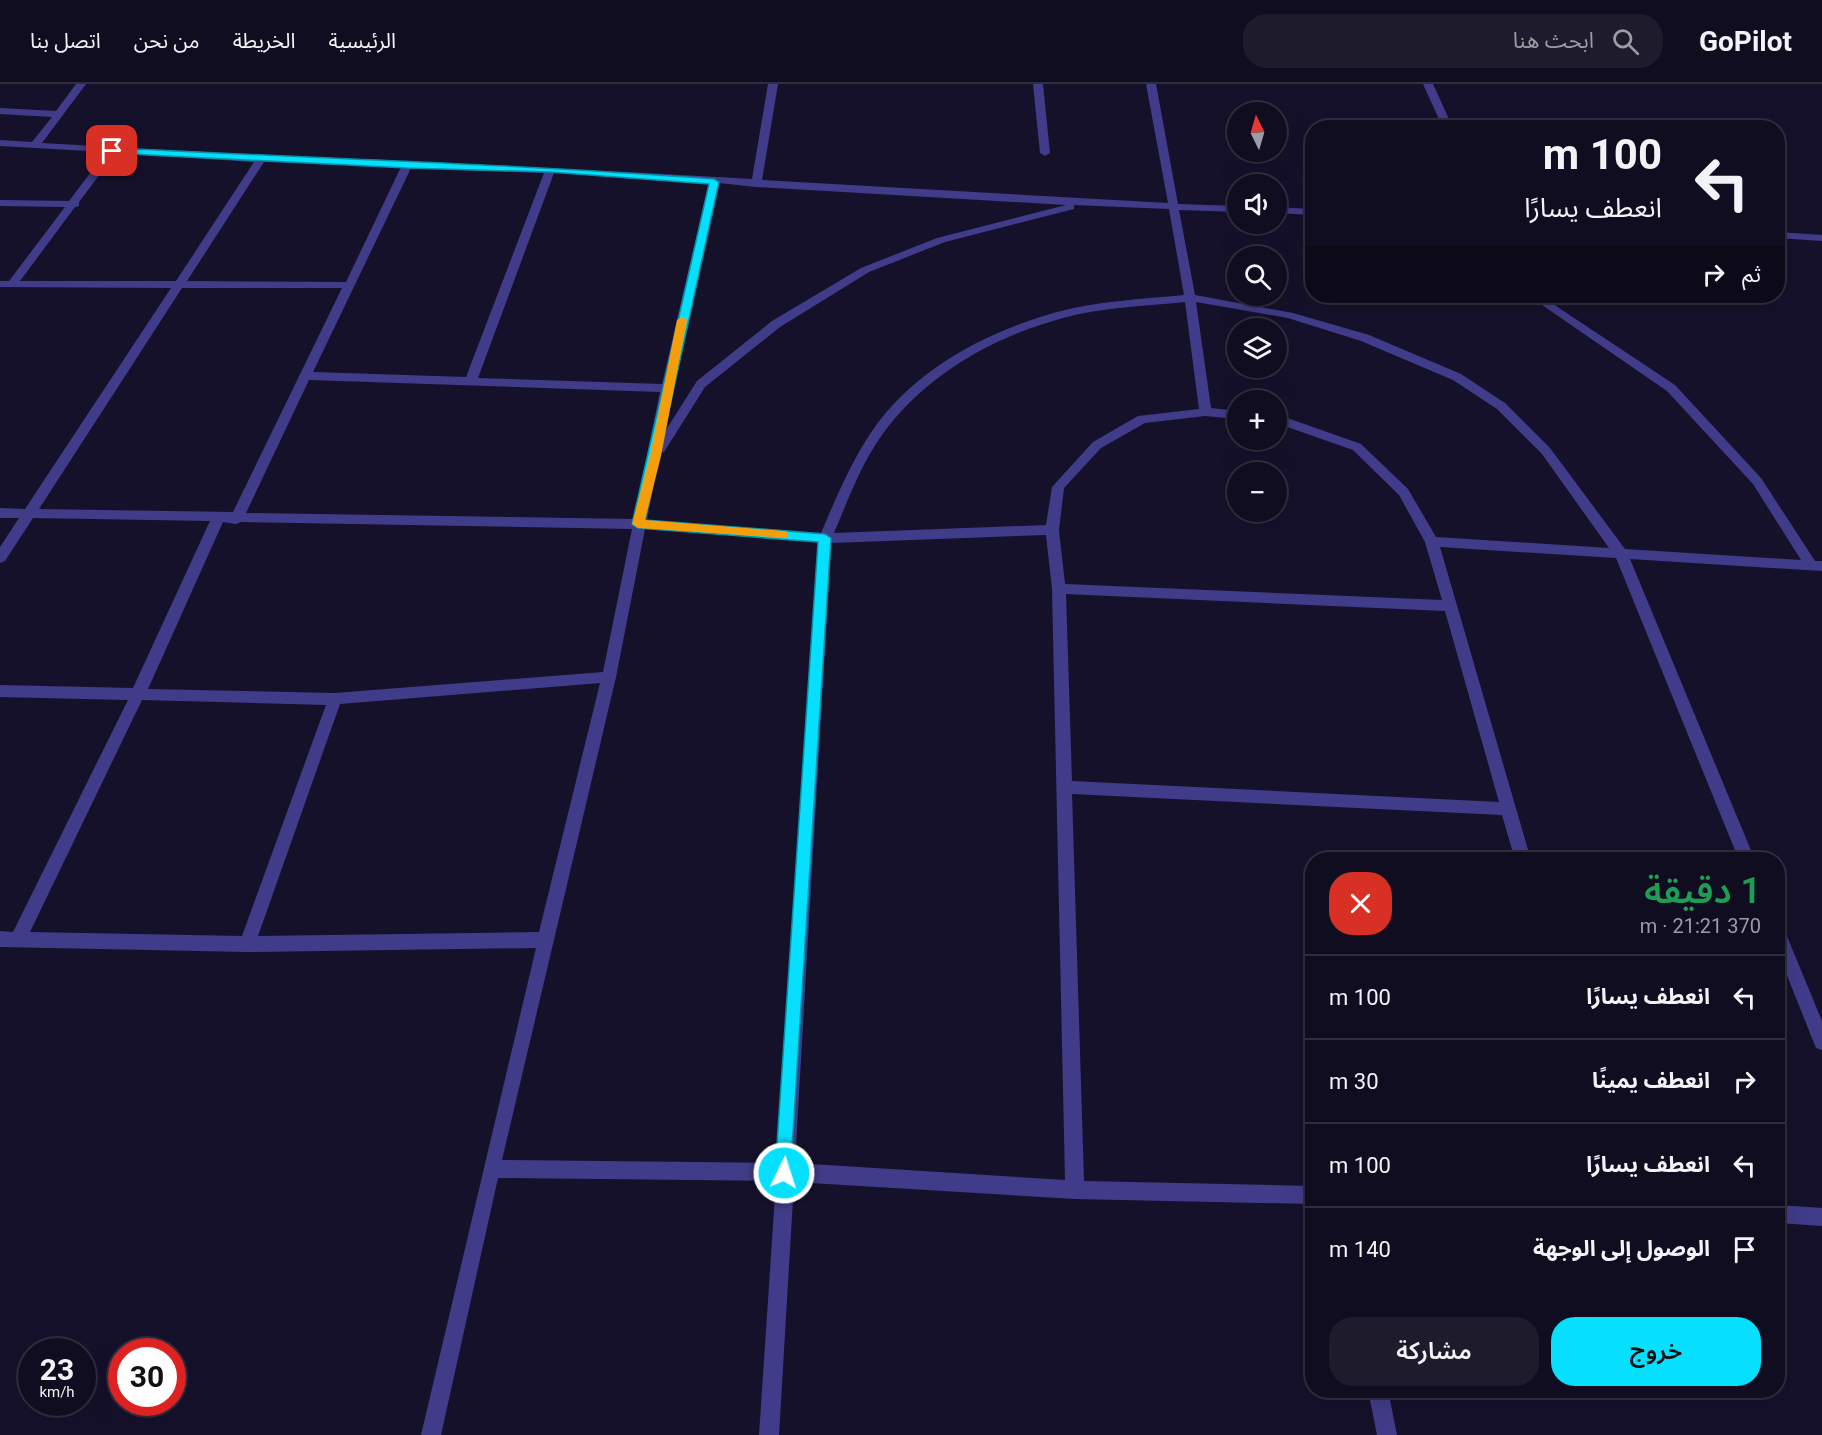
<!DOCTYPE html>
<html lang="ar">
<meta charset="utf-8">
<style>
body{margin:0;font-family:Roboto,"Noto Sans Arabic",sans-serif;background:#1e1b2d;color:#f1f3f6;direction:rtl;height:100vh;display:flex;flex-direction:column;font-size:22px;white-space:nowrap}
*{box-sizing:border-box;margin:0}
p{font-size:20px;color:#9c9ca5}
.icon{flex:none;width:33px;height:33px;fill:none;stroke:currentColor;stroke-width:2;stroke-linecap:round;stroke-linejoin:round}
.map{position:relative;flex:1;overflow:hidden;direction:ltr}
.panel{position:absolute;left:1305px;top:768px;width:480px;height:546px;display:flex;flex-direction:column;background:#100d20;border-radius:24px;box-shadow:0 6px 24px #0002,0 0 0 2px #302d3e;direction:rtl}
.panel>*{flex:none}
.top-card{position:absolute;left:1305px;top:36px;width:480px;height:183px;border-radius:24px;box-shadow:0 6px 24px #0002,0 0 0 2px #302d3e;direction:rtl;background:#100d20;color:#f1f3f6;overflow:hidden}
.needle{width:39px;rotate:355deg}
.buttons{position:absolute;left:1227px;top:18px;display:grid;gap:12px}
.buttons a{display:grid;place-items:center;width:60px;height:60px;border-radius:50%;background:#100d20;box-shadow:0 6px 24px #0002,0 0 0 2px #302d3e;font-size:30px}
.speed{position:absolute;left:18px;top:1254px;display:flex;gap:12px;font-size:30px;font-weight:700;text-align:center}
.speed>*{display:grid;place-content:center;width:78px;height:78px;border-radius:50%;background:#100d20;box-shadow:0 6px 24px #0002,0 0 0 2px #302d3e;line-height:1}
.speed small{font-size:15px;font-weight:400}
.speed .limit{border:9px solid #d22;background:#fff;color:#111}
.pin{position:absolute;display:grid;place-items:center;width:51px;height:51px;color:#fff;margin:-26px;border-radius:12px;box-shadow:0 3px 9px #0006}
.me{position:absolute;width:66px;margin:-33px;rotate:4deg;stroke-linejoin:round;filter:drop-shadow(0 0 4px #0008)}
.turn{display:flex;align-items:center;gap:21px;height:126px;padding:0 24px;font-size:27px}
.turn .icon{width:78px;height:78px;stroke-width:2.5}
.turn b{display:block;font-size:42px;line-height:51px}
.then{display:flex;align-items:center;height:57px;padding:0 24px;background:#0003;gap:12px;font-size:22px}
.round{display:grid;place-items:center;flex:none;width:63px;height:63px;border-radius:24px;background:#1e1b2d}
.head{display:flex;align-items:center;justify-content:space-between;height:102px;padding:0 24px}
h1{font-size:36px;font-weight:600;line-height:45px;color:#1e9e55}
.primary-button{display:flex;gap:12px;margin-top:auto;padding:12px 24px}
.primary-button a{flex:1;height:69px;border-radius:24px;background:#07dffe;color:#111;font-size:24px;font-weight:600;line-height:69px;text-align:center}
.primary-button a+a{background:#1e1b2d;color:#f1f3f6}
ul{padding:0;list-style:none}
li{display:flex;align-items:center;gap:18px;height:84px;padding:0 24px;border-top:2px solid #302d3e}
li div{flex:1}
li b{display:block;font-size:22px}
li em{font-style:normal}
header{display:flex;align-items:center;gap:36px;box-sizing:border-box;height:84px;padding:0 30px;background:#100d20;border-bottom:2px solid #302d3e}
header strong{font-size:28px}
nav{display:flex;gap:33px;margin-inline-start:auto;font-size:21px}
.search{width:420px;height:54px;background:#1e1b2d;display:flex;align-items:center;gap:15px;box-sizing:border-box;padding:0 21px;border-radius:24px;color:#9c9ca5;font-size:22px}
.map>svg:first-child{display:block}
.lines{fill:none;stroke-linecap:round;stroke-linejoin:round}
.minor{fill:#413c89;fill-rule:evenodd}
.route{fill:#07dffe;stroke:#0591a5;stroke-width:1.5}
.slow{fill:#f59e0b}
</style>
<header>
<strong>GoPilot</strong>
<div class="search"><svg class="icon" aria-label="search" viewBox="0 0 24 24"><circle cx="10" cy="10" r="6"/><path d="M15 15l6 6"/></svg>ابحث هنا</div>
<nav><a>الرئيسية</a><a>الخريطة</a><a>من نحن</a><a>اتصل بنا</a></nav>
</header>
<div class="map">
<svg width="1822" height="1351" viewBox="0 0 1822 1351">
<rect width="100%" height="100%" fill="#16112b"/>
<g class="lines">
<path class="minor" d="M 76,0 L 86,0 L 42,59 C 278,73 515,81 752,95 L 768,0 L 778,0 L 762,96 L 1168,119 L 1146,0 L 1156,0 L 1178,120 L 1238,122 L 1238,128 L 1179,126 L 1195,211 L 1293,229 L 1369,251 L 1461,290 L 1505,319 L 1550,364 L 1625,465 L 1801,476 L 1753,400 L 1667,307 L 1529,212 L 1541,212 L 1675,301 L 1761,394 L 1815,477 L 1822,477 L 1822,487 L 1630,475 L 1755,776 L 1739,776 L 1616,474 L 1440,463 L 1531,776 L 1515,776 L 1502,731 L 1072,710 L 1084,1097 L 1312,1102 L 1312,1120 L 1075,1115 L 794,1098 L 779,1351 L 759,1351 L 776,1097 L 498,1094 L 441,1351 L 421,1351 L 536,864 L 247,868 L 0,863 L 0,847 L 13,848 L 128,616 L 0,613 L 0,601 L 133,604 L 210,437 L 33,434 L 5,477 L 0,479 L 0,463 L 19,434 L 0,434 L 0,424 L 25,425 L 171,204 L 0,203 L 0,197 L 9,197 L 65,123 L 0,122 L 0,116 L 69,117 L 106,68 L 0,62 L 0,56 L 32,58 L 52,33 L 0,30 L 0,24 L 56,27 ZM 116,69 L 254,78 L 176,197 L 20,197 L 75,123 L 79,122 L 79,118 ZM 264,78 L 401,83 L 346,198 L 187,197 ZM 411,84 L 544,89 L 466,293 L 313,288 ZM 554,89 L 709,99 L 662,300 L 478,294 ZM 719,99 L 756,103 L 1066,121 L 937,154 L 861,184 L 772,237 L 697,297 L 664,349 ZM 1074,121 L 1169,125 L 1184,211 C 1142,215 1098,217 1057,228 C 986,248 915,285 872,347 C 851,378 836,414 821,449 L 647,436 L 660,369 L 664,368 L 705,303 L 780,243 L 869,188 L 945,158 L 1074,125 ZM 182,204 L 342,204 L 233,428 L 39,425 ZM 1185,218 L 1199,325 L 1138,332 L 1093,358 L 1052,403 L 1046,441 L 834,449 C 848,416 861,380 882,351 C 925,291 993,253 1063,234 C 1103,223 1144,222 1185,218 ZM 1196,218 L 1288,234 L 1361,257 L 1453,296 L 1497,325 L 1542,370 L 1609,464 L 1436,453 L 1408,405 L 1361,360 L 1276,330 L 1276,339 L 1353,366 L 1399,411 L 1425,458 L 1442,516 L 1065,500 L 1059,446 L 1064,404 L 1101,364 L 1145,339 L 1205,332 L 1238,335 L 1238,327 L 1211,324 ZM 309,296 L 660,308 L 634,435 L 246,429 ZM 223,438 L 236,440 L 241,438 L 632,445 L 603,588 L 335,609 L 148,605 ZM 645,445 L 818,458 L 777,1079 L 502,1076 L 616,593 ZM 1046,451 L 1052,505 L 1065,1096 L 795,1079 L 831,459 ZM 1066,510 L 1445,527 L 1499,718 L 1072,697 ZM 600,599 L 539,848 L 258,852 L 340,620 ZM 142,616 L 326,621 L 242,852 L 30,848 Z
M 1033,0 L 1043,0 L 1050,69 L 1045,72 L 1040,69 Z
M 1423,0 L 1433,0 L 1453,44 L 1443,44 Z
M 1276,123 L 1312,125 L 1312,131 L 1276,129 Z
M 1778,148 L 1822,151 L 1822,157 L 1778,154 Z
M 1778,842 L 1784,845 L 1822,937 L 1822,966 L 1816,964 L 1778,869 Z
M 1778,1121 L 1822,1124 L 1822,1142 L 1778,1139 Z
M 1368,1306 L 1388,1306 L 1397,1351 L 1377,1351 Z"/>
</g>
<path class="route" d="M 112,64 C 313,74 514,80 714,95 L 719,98 L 645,436 L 825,450 L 831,454 L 790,1095 L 784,1097 L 778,1095 L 775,1089 L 818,458 L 638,444 L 632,440 L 709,100 L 550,88 L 407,84 L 109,69 L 109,65 Z"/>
<path class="slow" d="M 682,233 L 687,236 L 661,372 L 645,436 L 784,447 L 788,448 L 788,454 L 638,444 L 632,440 L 650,372 L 677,236 Z"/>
</svg>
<div class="buttons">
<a><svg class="needle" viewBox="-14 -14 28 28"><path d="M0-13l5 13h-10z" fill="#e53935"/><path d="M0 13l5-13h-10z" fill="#9c9ca5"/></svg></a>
<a><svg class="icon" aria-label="sound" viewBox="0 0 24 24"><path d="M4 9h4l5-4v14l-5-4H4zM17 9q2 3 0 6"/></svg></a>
<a><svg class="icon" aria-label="search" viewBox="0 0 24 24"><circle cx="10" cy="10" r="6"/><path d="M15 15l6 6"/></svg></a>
<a><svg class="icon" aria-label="layers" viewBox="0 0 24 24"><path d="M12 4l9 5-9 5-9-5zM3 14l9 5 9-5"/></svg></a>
<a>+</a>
<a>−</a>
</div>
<div class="speed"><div>23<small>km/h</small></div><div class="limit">30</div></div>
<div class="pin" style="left:112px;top:67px;background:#d93025"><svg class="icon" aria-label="arrive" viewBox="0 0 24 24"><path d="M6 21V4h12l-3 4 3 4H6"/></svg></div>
<svg class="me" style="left:784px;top:1089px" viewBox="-20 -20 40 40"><circle r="17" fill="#07dffe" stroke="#fff" stroke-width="3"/><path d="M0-11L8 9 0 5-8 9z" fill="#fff"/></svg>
<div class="top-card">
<div class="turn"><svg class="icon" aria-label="left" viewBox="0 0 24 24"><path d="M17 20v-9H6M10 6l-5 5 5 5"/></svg><div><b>100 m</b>انعطف يسارًا</div></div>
<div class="then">ثم<svg class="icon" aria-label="right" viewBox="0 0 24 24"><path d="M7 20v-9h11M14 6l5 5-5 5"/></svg></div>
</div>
<section class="panel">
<div class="head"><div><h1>1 دقيقة</h1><p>370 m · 21:21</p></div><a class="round" style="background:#d93025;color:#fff"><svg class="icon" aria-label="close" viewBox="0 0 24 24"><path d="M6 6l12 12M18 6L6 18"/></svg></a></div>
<ul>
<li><svg class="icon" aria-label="left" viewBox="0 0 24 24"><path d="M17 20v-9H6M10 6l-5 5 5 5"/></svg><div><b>انعطف يسارًا</b></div><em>100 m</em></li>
<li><svg class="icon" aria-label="right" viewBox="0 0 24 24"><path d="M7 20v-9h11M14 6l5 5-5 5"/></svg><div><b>انعطف يمينًا</b></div><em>30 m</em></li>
<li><svg class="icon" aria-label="left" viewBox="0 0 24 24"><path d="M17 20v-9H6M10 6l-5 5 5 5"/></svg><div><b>انعطف يسارًا</b></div><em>100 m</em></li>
<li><svg class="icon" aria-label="arrive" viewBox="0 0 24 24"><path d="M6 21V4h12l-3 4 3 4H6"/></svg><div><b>الوصول إلى الوجهة</b></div><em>140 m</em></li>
</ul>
<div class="primary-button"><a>خروج</a><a>مشاركة</a></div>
</section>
</div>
